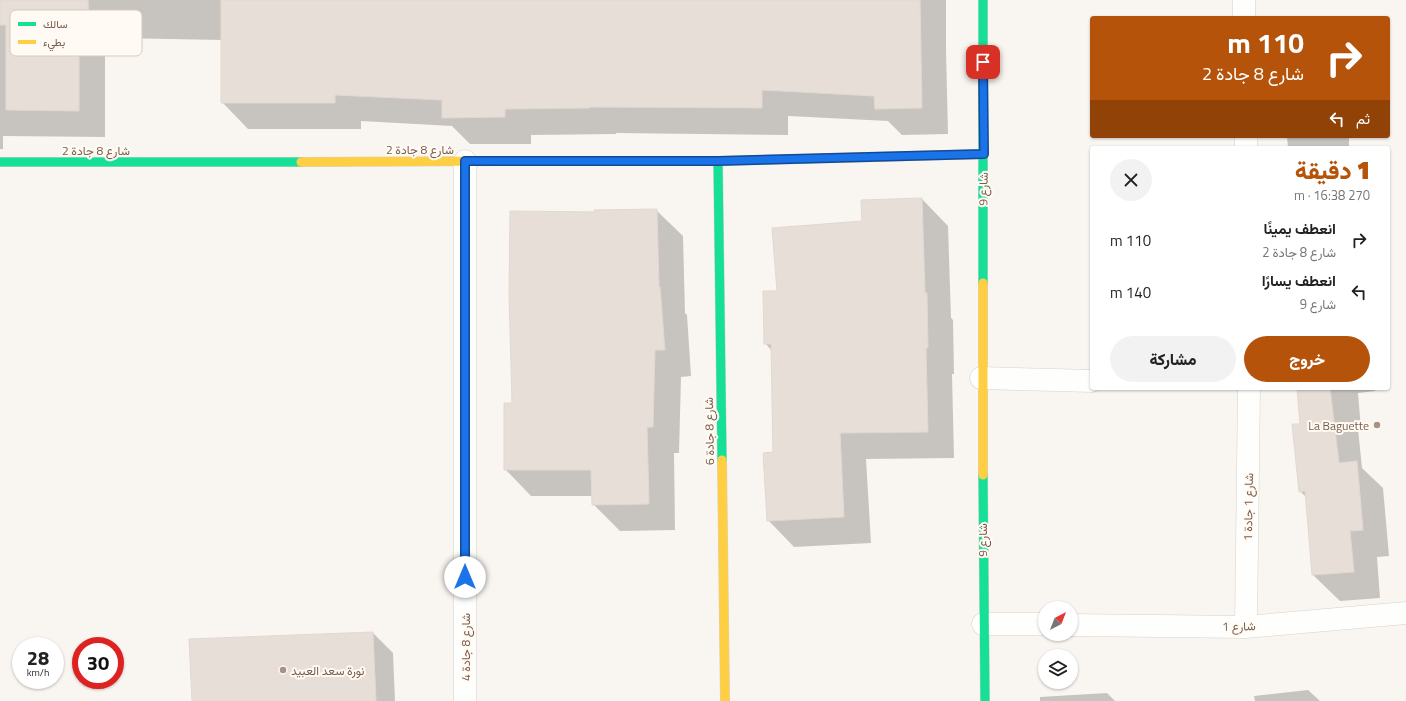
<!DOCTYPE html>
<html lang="ar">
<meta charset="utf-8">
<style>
body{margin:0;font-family:"Titillium Web",Vazirmatn,sans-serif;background:#f2f2f2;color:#222;direction:rtl;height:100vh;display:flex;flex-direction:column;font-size:15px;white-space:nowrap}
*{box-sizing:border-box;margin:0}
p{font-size:13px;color:#767676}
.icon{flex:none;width:22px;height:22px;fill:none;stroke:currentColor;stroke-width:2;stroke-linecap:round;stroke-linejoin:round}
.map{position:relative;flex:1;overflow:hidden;direction:ltr}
.details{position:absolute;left:1090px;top:146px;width:300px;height:244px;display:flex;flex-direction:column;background:#fff;border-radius:4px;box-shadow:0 1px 3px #0004;direction:rtl}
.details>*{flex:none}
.top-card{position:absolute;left:1090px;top:16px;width:300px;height:122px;border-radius:4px;box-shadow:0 1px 3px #0004;direction:rtl;background:#b45309;color:#fff;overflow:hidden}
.needle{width:26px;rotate:42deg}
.fabs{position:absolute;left:1038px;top:601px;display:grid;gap:8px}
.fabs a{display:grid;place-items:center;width:40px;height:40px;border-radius:50%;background:#fff;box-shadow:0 1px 3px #0004;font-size:20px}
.speed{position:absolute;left:12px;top:637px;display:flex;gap:8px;font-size:20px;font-weight:700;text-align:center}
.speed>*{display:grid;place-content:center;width:52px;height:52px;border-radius:50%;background:#fff;box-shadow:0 1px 3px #0004;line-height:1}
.speed small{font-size:10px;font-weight:400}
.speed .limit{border:6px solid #d22;background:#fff;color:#111}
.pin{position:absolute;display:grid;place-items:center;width:34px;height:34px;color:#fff;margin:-17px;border-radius:8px;box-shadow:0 2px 6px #0006}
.me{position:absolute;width:44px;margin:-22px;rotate:0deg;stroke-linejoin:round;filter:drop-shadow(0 0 3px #0008)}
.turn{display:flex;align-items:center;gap:14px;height:84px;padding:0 20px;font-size:18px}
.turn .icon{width:52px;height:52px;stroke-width:2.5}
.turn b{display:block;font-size:28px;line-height:34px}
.then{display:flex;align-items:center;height:38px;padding:0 20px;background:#0003;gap:8px;font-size:15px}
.round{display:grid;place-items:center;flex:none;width:42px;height:42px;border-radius:21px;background:#f2f2f2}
.summary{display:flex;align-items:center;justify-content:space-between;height:68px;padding:0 20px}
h1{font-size:24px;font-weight:800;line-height:30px;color:#b45309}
.action{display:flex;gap:8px;margin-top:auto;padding:8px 20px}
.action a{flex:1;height:46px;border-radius:24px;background:#b45309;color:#fff;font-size:16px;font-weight:800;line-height:46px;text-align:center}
.action a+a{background:#f2f2f2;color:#222}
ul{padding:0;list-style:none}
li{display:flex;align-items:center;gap:12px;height:52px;padding:0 20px}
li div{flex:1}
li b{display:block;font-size:15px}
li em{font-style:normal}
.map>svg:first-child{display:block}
.shadow{fill:#0003}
.building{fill:#e6ded7;stroke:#e2d8d2}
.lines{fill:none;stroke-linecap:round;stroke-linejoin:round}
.street-casing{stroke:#d7d1cb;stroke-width:23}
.fast-casing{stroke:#d9d2cb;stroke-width:10}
.slow-casing{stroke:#d9d2cb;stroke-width:10}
.street{stroke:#fefefd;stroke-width:22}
.fast{stroke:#16e098;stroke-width:9}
.slow{stroke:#ffcf43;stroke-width:9}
.route-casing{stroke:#114b97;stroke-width:10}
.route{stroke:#1a73e8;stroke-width:7}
.poi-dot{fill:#a69286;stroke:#fffaf3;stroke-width:1.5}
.labels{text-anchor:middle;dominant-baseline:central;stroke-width:4;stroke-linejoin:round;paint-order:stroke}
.street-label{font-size:12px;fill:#7a5c4d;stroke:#fffaf3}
.poi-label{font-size:12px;fill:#7a5c4d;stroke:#fffaf3;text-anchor:end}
.key{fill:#fffaf3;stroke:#d7cbc1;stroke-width:1}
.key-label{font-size:11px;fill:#7a5c4d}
</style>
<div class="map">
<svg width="1406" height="701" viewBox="0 0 1406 701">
<rect width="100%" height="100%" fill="#f9f5f0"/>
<path class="shadow" d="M 0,0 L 946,0 L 946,50 L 948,134 L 902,135 L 888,121 L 788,116 L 788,135 L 616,133 L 616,134 L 531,135 L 531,144 L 470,144 L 452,126 L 361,121 L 361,129 L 248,129 L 222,102 L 222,40 L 115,38 L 115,50 L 105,51 L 105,137 L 3,136 L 3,149 L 0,149 Z
M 1287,136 L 1349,136 L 1349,148 L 1288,148 Z
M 922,199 L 948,226 L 951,318 L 953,320 L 954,374 L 952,374 L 954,458 L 866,459 L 871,543 L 794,547 L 768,520 L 774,453 L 772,351 L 765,343 L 778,292 L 863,222 Z
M 656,210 L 683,236 L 685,313 L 687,315 L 691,376 L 681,377 L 679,453 L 674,453 L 675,530 L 620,531 L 593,504 L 593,496 L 531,496 L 505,469 L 513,404 L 596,213 Z
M 1298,388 L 1374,388 L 1375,391 L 1358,393 L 1361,429 L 1358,429 L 1362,468 L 1383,488 L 1389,556 L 1377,557 L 1380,598 L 1340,601 L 1313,575 L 1307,498 L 1300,491 L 1301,424 Z
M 373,633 L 393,653 L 395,701 L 193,701 Z
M 1308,690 L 1320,701 L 1255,701 L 1254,696 Z
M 1107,693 L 1115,701 L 1040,701 L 1040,697 Z"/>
<path class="building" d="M 0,0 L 88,0 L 89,24 L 79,24 L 79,111 L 6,110 L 6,25 L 0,25 Z
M 221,0 L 920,0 L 922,108 L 875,109 L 874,96 L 762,90 L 762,108 L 590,107 L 590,108 L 505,109 L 505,117 L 442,118 L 442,100 L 335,95 L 335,103 L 221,103 Z
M 922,198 L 925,293 L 927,293 L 928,348 L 926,348 L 928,432 L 840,433 L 844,517 L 767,521 L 763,453 L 773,452 L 771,344 L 764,344 L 763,291 L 777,291 L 772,228 L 862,221 L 861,200 Z
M 657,209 L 659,287 L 660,287 L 665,350 L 655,350 L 653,427 L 647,427 L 649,504 L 592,505 L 591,470 L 504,470 L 504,403 L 512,403 L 509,295 L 510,211 L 595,212 L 594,210 Z
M 1297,388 L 1330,388 L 1339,463 L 1357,461 L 1363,530 L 1350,531 L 1354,572 L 1312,575 L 1305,491 L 1299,492 L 1292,424 L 1300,424 Z
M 373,632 L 376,701 L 192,701 L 189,639 Z"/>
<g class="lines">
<defs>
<path id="street" d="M 1244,0 L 1244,18
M 1246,136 L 1246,148
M 981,378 L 1092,381
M 983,624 L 1045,624
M 1071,625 L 1246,627 L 1406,613
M 1246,627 L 1249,388
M 465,701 L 465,161"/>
<path id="fast" d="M 511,161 L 718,161 L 837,158
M 718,161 L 722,460
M 0,162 L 301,162
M 983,283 L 983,0
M 983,475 L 985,701"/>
<path id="slow" d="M 837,158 L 984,154
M 301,162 L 511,161
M 722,460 L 725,701
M 983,475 L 983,283"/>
</defs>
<use href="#street" class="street-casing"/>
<use href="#fast" class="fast-casing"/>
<use href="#slow" class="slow-casing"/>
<use href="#street" class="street"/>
<use href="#fast" class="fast"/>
<use href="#slow" class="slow"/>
</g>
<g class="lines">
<defs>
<path id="route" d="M 465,577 L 465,161 L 718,161 L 984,154 L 983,62"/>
</defs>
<use href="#route" class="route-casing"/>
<use href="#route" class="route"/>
</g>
<g class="poi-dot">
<circle cx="1377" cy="425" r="4"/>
<circle cx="283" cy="670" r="4"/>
</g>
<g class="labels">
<g class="street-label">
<text x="420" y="149">شارع 8 جادة 2</text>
<text x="96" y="150">شارع 8 جادة 2</text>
<text transform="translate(983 189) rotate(-89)">شارع 9</text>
<text transform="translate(709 431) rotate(-91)">شارع 8 جادة 6</text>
<text transform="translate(1248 507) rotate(-89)">شارع 1 جادة 1</text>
<text transform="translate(982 540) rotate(-90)">شارع 9</text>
<text transform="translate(1239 626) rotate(-1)">شارع 1</text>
<text transform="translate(465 647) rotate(-90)">شارع 8 جادة 4</text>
</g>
<g class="poi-label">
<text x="1369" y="425">La Baguette</text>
<text x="291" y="670" text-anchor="start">نورة سعد العبيد</text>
</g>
</g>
<rect x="10" y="10" width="132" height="46" rx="6" class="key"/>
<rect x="18" y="22" width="18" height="4" fill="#16e098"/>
<rect x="18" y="40" width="18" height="4" fill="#ffcf43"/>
<g class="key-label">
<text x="43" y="28">سالك</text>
<text x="43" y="46">بطيء</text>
</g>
</svg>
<div class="fabs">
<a><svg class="needle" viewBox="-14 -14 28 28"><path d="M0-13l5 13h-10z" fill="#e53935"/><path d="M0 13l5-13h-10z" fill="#767676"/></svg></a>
<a><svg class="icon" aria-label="layers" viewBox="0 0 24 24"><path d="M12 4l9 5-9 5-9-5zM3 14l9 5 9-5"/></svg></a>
</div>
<div class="speed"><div>28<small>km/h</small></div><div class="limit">30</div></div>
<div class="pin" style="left:983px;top:62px;background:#d93025"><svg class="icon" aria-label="arrive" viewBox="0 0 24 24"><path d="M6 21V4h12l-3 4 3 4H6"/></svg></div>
<svg class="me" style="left:465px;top:577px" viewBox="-20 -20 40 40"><circle r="19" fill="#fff"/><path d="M0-13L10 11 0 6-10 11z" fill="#1a73e8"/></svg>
<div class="top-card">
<div class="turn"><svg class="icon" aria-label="right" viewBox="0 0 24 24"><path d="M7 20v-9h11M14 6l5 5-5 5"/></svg><div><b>110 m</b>شارع 8 جادة 2</div></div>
<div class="then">ثم<svg class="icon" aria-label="left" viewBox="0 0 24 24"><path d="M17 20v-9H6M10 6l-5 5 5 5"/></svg></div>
</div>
<section class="details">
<div class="summary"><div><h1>1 دقيقة</h1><p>270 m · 16:38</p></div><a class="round"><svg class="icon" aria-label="close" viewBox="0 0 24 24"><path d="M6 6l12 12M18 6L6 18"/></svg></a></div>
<ul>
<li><svg class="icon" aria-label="right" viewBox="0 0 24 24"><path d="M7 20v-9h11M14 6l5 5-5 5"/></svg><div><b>انعطف يمينًا</b><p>شارع 8 جادة 2</p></div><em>110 m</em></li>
<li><svg class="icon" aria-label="left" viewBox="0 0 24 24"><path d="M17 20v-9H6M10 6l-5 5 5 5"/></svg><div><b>انعطف يسارًا</b><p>شارع 9</p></div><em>140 m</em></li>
</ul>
<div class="action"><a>خروج</a><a>مشاركة</a></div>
</section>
</div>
